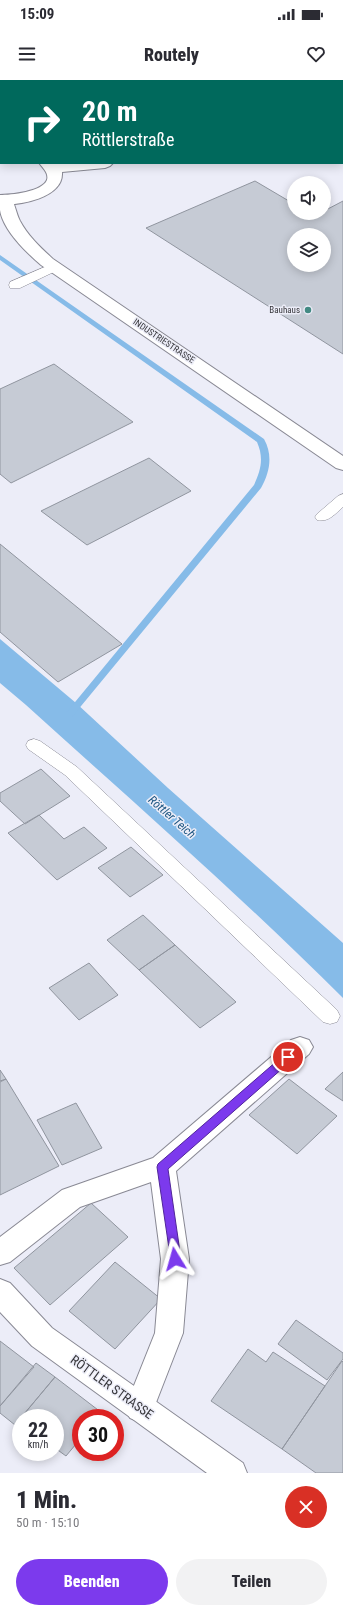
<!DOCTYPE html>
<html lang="de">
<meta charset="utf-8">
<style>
body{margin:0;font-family:"Roboto Condensed",sans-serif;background:#f2f2f3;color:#2b2b33;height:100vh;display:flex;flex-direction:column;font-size:15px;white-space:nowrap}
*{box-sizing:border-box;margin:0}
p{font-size:13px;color:#7c7c81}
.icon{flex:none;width:22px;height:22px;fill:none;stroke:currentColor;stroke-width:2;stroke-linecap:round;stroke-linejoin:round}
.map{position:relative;height:1393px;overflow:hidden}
.panel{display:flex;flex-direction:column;background:#fff;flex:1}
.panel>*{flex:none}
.banner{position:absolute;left:0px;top:0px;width:343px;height:84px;box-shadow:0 2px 10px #0003;background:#00695c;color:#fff;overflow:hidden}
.controls{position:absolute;left:287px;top:96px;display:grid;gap:8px}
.controls a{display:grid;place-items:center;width:44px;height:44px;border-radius:50%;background:#fff;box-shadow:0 2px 10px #0003;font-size:20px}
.speed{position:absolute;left:12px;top:1329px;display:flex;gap:8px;font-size:20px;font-weight:700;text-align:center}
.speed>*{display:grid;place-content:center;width:52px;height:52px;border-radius:50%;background:#fff;box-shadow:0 2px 10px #0003;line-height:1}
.speed small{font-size:10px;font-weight:400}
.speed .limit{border:6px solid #d22;background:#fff;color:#111}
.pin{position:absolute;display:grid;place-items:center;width:34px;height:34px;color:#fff;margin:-17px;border:2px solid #fff;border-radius:50%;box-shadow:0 1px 4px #0007}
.me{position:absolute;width:44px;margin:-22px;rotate:352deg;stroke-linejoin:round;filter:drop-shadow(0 0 3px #0008)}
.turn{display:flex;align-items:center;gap:14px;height:84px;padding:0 16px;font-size:18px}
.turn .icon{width:52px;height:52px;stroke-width:2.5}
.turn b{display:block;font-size:28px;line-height:34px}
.round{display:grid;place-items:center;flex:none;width:42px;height:42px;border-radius:21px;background:#f2f2f3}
.summary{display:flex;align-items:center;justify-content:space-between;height:68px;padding:0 16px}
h1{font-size:24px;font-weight:800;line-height:30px}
.action{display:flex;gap:8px;margin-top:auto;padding:8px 16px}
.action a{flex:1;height:46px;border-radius:24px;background:#7c3aed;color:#fff;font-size:16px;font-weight:800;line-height:46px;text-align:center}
.action a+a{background:#f2f2f3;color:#2b2b33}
.status{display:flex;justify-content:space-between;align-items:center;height:28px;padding:0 20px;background:#fff;direction:ltr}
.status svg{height:11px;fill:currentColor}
header{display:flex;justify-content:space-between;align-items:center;height:52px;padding:0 16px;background:#fff;font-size:18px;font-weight:800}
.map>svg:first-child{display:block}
.water{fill:#86bbe8}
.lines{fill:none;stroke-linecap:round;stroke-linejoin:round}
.stream{fill:#86bbe8;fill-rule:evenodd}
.building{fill:#c6cbd5;stroke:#90959f;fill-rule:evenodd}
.service-casing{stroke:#898994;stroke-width:1}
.minor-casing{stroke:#898994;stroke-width:2}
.tertiary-casing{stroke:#898994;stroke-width:2}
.service{fill:#fff;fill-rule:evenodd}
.minor{fill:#fff;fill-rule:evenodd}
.tertiary{fill:#fff;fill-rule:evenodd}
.route{fill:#7c3aed;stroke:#51269a}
.poi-dot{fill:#438a83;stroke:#ecedf8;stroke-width:1.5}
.labels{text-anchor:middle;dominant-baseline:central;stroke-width:3;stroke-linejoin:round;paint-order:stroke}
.far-poi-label{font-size:9px;fill:#36363a;stroke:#ecedf8;text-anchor:end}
.far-street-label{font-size:9px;fill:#36363a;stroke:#ecedf8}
.water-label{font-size:12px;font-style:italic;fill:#1d5682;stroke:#ecedf8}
.near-street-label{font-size:13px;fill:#36363a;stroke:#ecedf8}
</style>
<div class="status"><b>15:09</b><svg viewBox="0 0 49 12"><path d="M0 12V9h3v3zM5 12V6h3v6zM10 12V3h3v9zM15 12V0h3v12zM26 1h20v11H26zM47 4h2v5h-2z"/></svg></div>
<header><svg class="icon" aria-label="menu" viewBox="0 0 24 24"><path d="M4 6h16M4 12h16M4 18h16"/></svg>Routely<svg class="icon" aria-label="heart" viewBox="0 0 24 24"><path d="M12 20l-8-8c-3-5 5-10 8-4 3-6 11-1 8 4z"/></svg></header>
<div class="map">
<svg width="343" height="1393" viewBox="0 0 343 1393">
<rect width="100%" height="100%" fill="#ecedf8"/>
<path class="water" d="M 0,559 L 76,623 L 168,708 L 343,863 L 343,918 C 241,816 132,721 26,625 L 0,603 Z"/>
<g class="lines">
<path class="stream" d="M 0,175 L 264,359 C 273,375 270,392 261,408 L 72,637 L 66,637 L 64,635 L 66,633 L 254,405 C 261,390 264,378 257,362 L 0,180 Z"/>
</g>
<path class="building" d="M 255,101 L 294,124 L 294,133 L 308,133 L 313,136 L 319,133 L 324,133 L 324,131 L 343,121 L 343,274 L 146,148 ZM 294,155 L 324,155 L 324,185 L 294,185 Z
M 54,284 L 133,342 L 11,403 L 0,394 L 0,309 Z
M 149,378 L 191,411 L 87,465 L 41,431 Z
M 0,464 L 122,564 L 58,602 L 0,552 Z
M 41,689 L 70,716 L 25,744 L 0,721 L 0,713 Z
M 39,735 L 64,759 L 84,747 L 107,768 L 57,800 L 8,753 Z
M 131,767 L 163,795 L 130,817 L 98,788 Z
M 143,835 L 175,865 L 139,890 L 107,860 Z
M 175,865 L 236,922 L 200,948 L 139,890 Z
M 89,883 L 118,915 L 79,940 L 49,908 Z
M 0,990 L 6,999 L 0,1001 Z
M 343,992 L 343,1021 L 325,1009 Z
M 6,999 L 59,1086 L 0,1115 L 0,1002 Z
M 289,999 L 337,1036 L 297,1074 L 249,1035 Z
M 76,1023 L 102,1068 L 62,1085 L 37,1040 Z
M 91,1123 L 128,1157 L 50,1225 L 14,1188 Z
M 115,1182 L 161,1219 L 115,1269 L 69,1231 Z
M 296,1240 L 343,1273 L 343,1279 L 327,1300 L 278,1264 Z
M 0,1261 L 34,1287 L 0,1326 Z
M 248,1269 L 266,1282 L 273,1272 L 325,1306 L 282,1369 L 211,1321 Z
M 342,1281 L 343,1282 L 343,1393 L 316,1393 L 282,1369 Z
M 36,1283 L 55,1297 L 15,1345 L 0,1333 L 0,1326 Z
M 55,1297 L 102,1333 L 97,1338 L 81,1338 L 81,1358 L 66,1376 L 55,1368 L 55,1338 L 21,1338 L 21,1341 L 19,1340 Z"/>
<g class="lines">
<defs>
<path id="service" d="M 54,183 L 58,184 L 60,187 L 58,190 L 20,208 L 10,208 L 9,205 L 10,202 Z
M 343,414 L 343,427 C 335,434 328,443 317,440 L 315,437 L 317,434 L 338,416 Z
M 34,659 L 40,661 L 77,687 L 337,930 L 340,936 L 337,942 L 330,944 L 323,942 L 65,695 L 28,669 L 26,665 L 28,661 Z"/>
<path id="minor" d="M 5,116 L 11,118 C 15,124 16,133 20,141 C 28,156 40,167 53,179 L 343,376 L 343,390 L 336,388 L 41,185 C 27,173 3,150 0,130 C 0,126 0,122 0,118 Z
M 300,957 L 309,960 L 313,967 L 309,974 L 176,1091 L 189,1179 L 183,1253 L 150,1338 L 140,1342 L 130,1338 L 125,1328 L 155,1253 L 161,1179 L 151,1102 L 80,1127 L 10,1182 L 0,1185 L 0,1157 L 62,1110 L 153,1078 L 291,960 Z"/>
<path id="tertiary" d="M 342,8 L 343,8 L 343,16 L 342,16 Z
M 0,69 L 1,69 L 1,79 L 0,79 Z
M 39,83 L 113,83 L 110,86 L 105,88 L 62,92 C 64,118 20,125 0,125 L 0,115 C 11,115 42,112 47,100 C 49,93 43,88 39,83 Z
M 0,1199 L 10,1203 L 52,1248 L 243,1383 L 247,1393 L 207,1393 L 32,1266 L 0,1232 Z"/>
</defs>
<use href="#service" class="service-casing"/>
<use href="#minor" class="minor-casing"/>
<use href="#tertiary" class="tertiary-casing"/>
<use href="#service" class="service"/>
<use href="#minor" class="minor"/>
<use href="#tertiary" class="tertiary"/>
</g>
<path class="route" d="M 288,973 L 292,974 L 294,977 L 292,980 L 168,1089 L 181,1179 L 179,1182 L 175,1184 L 171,1182 L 157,1087 L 158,1084 L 285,974 Z"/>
<circle class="poi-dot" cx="308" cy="230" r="4"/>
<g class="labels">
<g class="far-poi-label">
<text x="300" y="230">Bauhaus</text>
</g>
<g class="far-street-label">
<text transform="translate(164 261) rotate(34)">INDUSTRIESTRASSE</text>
</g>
<g class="water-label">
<text transform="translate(172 737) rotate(41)">Röttler Teich</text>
</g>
<g class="near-street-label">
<text transform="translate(112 1307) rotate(36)">RÖTTLER STRASSE</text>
</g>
</g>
</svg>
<div class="controls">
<a><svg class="icon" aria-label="sound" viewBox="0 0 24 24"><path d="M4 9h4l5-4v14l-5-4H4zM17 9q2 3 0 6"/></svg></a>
<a><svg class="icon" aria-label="layers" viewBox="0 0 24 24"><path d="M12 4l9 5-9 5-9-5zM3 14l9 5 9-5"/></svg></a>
</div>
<div class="speed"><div>22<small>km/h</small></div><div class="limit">30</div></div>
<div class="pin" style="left:288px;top:977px;background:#d93025"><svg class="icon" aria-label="arrive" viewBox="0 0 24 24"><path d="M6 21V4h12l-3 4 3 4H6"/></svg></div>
<svg class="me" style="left:175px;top:1179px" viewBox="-20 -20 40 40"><path d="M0-17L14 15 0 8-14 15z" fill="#7c3aed" stroke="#fff" stroke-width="4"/></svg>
<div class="banner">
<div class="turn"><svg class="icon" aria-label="right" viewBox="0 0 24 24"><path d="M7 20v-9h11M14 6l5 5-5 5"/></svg><div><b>20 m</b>Röttlerstraße</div></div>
</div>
</div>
<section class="panel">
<div class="summary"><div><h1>1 Min.</h1><p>50 m · 15:10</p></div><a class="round" style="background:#d93025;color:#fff"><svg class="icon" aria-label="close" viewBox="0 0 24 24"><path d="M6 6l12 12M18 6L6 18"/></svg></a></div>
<div class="action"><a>Beenden</a><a>Teilen</a></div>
</section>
